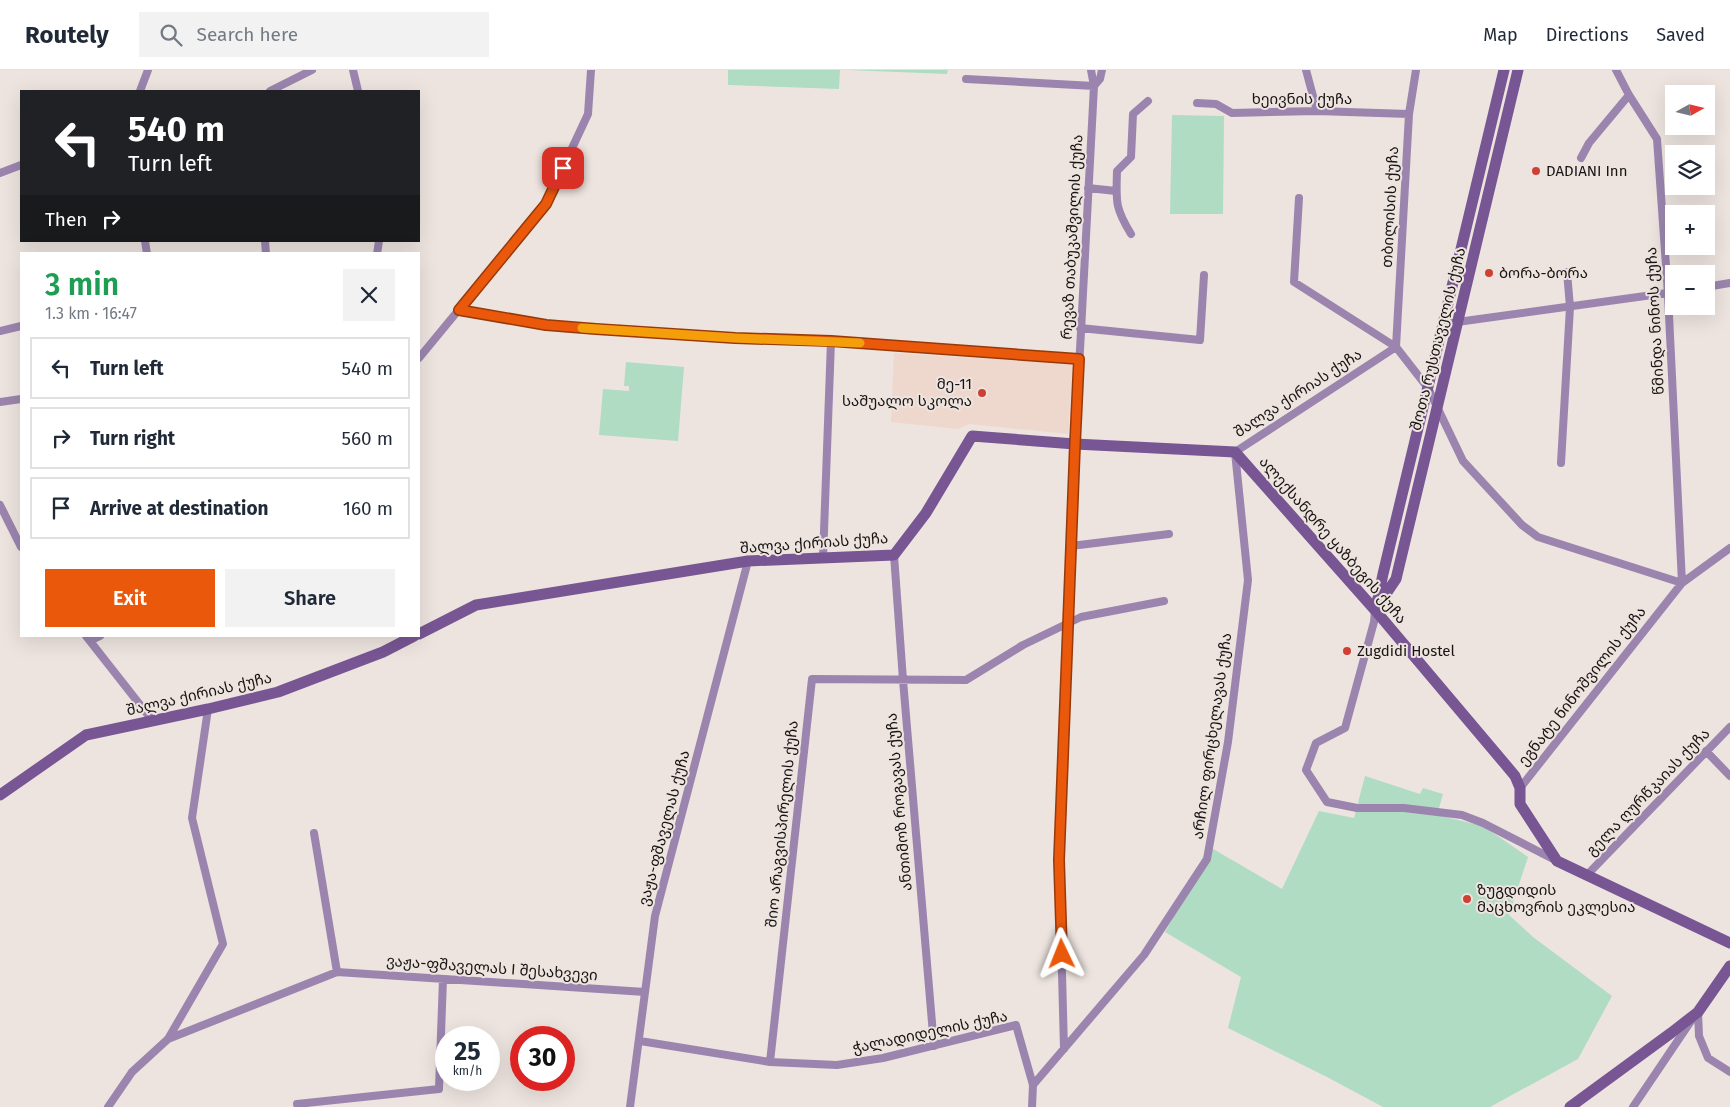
<!DOCTYPE html>
<meta charset="utf-8">
<style>
body{margin:0;font-family:"Fira Sans","Noto Sans Georgian",sans-serif;background:#f2f2f3;color:#1f2937;height:100vh;display:flex;flex-direction:column;font-size:19px;white-space:nowrap}
*{box-sizing:border-box;margin:0}
p{font-size:16px;color:#747a83}
.icon{flex:none;width:28px;height:28px;fill:none;stroke:currentColor;stroke-width:2;stroke-linecap:round;stroke-linejoin:round}
.map{position:relative;flex:1;overflow:hidden}
.details{position:absolute;left:20px;top:182px;width:400px;height:385px;display:flex;flex-direction:column;background:#fff;border-radius:0px;box-shadow:0 5px 20px #0002}
.details>*{flex:none}
.guide{position:absolute;left:20px;top:20px;width:400px;height:152px;border-radius:0px;box-shadow:0 5px 20px #0002;background:#202124;color:#fff;overflow:hidden}
.needle{width:32px;rotate:82deg}
.fabs{position:absolute;left:1665px;top:15px;display:grid;gap:10px}
.fabs a{display:grid;place-items:center;width:50px;height:50px;border-radius:0px;background:#fff;box-shadow:0 5px 20px #0002;font-size:25px}
.speed{position:absolute;left:435px;top:956px;display:flex;gap:10px;font-size:25px;font-weight:700;text-align:center}
.speed>*{display:grid;place-content:center;width:65px;height:65px;border-radius:50%;background:#fff;box-shadow:0 5px 20px #0002;line-height:1}
.speed small{font-size:12px;font-weight:400}
.speed .limit{border:8px solid #d22;background:#fff;color:#111}
.pin{position:absolute;display:grid;place-items:center;width:42px;height:42px;color:#fff;margin:-21px;border-radius:10px;box-shadow:0 2px 8px #0006}
.me{position:absolute;width:55px;margin:-28px;rotate:358deg;stroke-linejoin:round;filter:drop-shadow(0 0 4px #0008)}
.turn{display:flex;align-items:center;gap:18px;height:105px;padding:0 25px;font-size:22px}
.turn .icon{width:65px;height:65px;stroke-width:2.5}
.turn b{display:block;font-size:35px;line-height:42px}
.then{display:flex;align-items:center;height:48px;padding:0 25px;background:#0003;gap:10px;font-size:19px}
.round{display:grid;place-items:center;flex:none;width:52px;height:52px;border-radius:0px;background:#f2f2f3}
.overview{display:flex;align-items:center;justify-content:space-between;height:85px;padding:0 25px}
h1{font-size:30px;font-weight:600;line-height:38px;color:#1e9e55}
.cta{display:flex;gap:10px;margin-top:auto;padding:10px 25px}
.cta a{flex:1;height:58px;border-radius:0px;background:#ea580c;color:#fff;font-size:20px;font-weight:600;line-height:58px;text-align:center}
.cta a+a{background:#f2f2f3;color:#1f2937}
ul{padding:0;list-style:none}
li{display:flex;align-items:center;gap:15px;height:62px;margin:0 10px 8px;padding:0 15px;border:2px solid #e0e1e3;border-radius:0px}
li div{flex:1}
li b{display:block;font-size:19px}
li em{font-style:normal}
header{display:flex;align-items:center;gap:30px;box-sizing:border-box;height:70px;padding:0 25px;background:#fff;border-bottom:1px solid #e0e1e3}
header strong{font-size:24px}
nav{display:flex;gap:28px;margin-inline-start:auto;font-size:18px}
.search{width:350px;height:45px;background:#f2f2f3;display:flex;align-items:center;gap:12px;box-sizing:border-box;padding:0 18px;border-radius:0px;color:#747a83;font-size:19px}
.map>svg:first-child{display:block}
.education{fill:#eed7cc}
.green{fill:#afdcc3}
.lines{fill:none;stroke-linecap:round;stroke-linejoin:round}
.street{stroke:#9b85af;stroke-width:8}
.secondary{stroke:#775693;stroke-width:11}
.route-casing{stroke:#983908;stroke-width:12}
.route{stroke:#ea580c;stroke-width:9}
.slow{stroke:#f59e0b;stroke-width:9}
.poi-dot{fill:#ce4034;stroke:#ede4df;stroke-width:2}
.labels{text-anchor:middle;dominant-baseline:central;stroke-width:4;stroke-linejoin:round;paint-order:stroke}
.street-label{font-size:15px;fill:#181413;stroke:#ede4df}
.poi-label{font-size:15px;fill:#181413;stroke:#ede4df;text-anchor:start}
</style>
<header>
<strong>Routely</strong>
<div class="search"><svg class="icon" aria-label="search" viewBox="0 0 24 24"><circle cx="10" cy="10" r="6"/><path d="M15 15l6 6"/></svg>Search here</div>
<nav><a>Map</a><a>Directions</a><a>Saved</a></nav>
</header>
<div class="map">
<svg width="1730" height="1037" viewBox="0 0 1730 1037">
<rect width="100%" height="100%" fill="#ede4df"/>
<path class="education" d="M 894,283 L 1073,294 L 1068,364 L 969,354 L 958,359 L 891,352 Z"/>
<path class="green" d="M 728,0 L 840,0 L 839,19 L 728,15 Z
M 848,0 L 948,0 L 947,4 Z
M 1172,45 L 1224,46 L 1223,144 L 1170,144 Z
M 626,292 L 684,297 L 678,371 L 599,365 L 603,319 L 629,321 L 629,316 L 624,316 Z
M 1365,706 L 1420,724 L 1423,718 L 1443,724 L 1437,745 L 1483,756 L 1528,787 L 1509,845 L 1533,867 L 1612,926 L 1578,989 L 1490,1037 L 1383,1037 L 1327,1007 L 1228,958 L 1241,907 L 1165,862 L 1188,821 L 1208,776 L 1282,819 L 1319,741 L 1354,748 Z"/>
<g class="lines">
<path class="street" d="M 353,0 L 358,21
M 1306,0 L 1317,41
M 966,9 L 1094,16
M 1094,16 L 1100,9 L 1102,0
M 140,21 L 148,0
M 270,21 L 312,0
M 1197,33 L 1216,34 L 1232,43 L 1317,41 L 1409,44
M 1581,88 L 1589,73 L 1629,25
M 0,103 L 21,95
M 1088,118 L 1116,121
M 1299,128 L 1294,212 L 1396,277 L 1428,318 L 1463,391 L 1522,455 L 1538,467 L 1682,513 L 1668,224 L 1657,69 L 1629,25 L 1616,0
M 1131,164 C 1115,138 1116,132 1117,101 L 1131,87 L 1133,44 L 1148,31
M 145,171 L 147,184
M 265,171 L 266,184
M 377,184 L 379,171
M 1706,217 L 1730,213
M 459,240 L 546,255 L 596,259 L 735,268 L 831,271 L 1079,289
M 1443,254 L 1674,222
M 1080,258 L 1200,270 L 1204,205
M 0,261 L 21,256
M 1396,277 L 1409,44 L 1416,0
M 419,288 L 546,134 L 588,44 L 591,0
M 0,332 L 21,329
M 1561,393 L 1570,237 L 1567,202
M 0,435 L 21,477
M 1071,476 L 1169,464
M 894,485 L 903,610 L 934,976
M 823,488 L 831,271
M 1375,540 L 1374,552 L 1345,658 L 1316,673 L 1306,700 L 1327,732 L 1357,738 L 1404,738 L 1462,745 L 1483,753 L 1555,790
M 86,566 L 152,650
M 90,571 L 100,566
M 1706,681 L 1730,706
M 1520,718 L 1682,513 L 1730,478
M 314,763 L 337,902
M 1586,806 L 1730,657
M 1698,942 L 1699,966 L 1708,988 L 1730,1002
M 168,969 L 337,902 L 645,922
M 640,971 L 770,992 L 837,995 L 883,988 L 1016,955 L 1033,1015 L 1032,1037
M 1064,979 L 1059,790 L 1075,374 L 1094,16 L 1091,0
M 770,992 L 812,609 L 966,610 L 1023,575 L 1081,547 L 1164,531
M 1033,1015 L 1144,885 L 1207,789 L 1228,672 L 1248,510 L 1235,382 L 1396,277
M 297,1034 L 439,1019 L 443,909
M 108,1037 L 132,1002 L 168,969 L 223,874 L 192,748 L 208,639
M 630,1037 L 655,846 L 748,491
M 1633,1037 L 1691,951"/>
<path class="secondary" d="M 1377,533 L 1383,504 L 1504,0
M 1375,540 L 1396,509 L 1518,0
M 419,564 L 476,535 L 748,491 L 894,485 L 926,443 L 972,366 L 1075,374 L 1235,382 L 1375,540 L 1505,694 L 1515,706 L 1520,718 L 1520,734 L 1557,791 L 1730,873
M 0,725 L 86,665 L 208,639 L 278,622 L 383,582 L 414,566
M 1570,1037 L 1671,963 L 1698,942 L 1730,896"/>
</g>
<g class="lines">
<defs>
<path id="route" d="M 563,98 L 546,134 L 459,240 L 546,255 L 596,259 L 735,268 L 831,271 L 1079,289 L 1075,374 L 1059,790 L 1062,884"/>
</defs>
<use href="#route" class="route-casing"/>
<use href="#route" class="route"/>
<path class="slow" d="M 582,258 L 735,268 L 860,273"/>
</g>
<g class="poi-dot">
<circle cx="1536" cy="101" r="5"/>
<circle cx="1489" cy="203" r="5"/>
<circle cx="982" cy="323" r="5"/>
<circle cx="1347" cy="581" r="5"/>
<circle cx="1467" cy="829" r="5"/>
</g>
<g class="labels">
<g class="street-label">
<text x="1302" y="29">ხეივნის ქუჩა</text>
<text transform="translate(1390 137) rotate(-87)">თბილისის ქუჩა</text>
<text transform="translate(1072 167) rotate(-87)">რევაზ თაბუკაშვილის ქუჩა</text>
<text transform="translate(1655 251) rotate(-93)">წმინდა ნინოს ქუჩა</text>
<text transform="translate(1438 269) rotate(-76)">შოთა რუსთაველის ქუჩა</text>
<text transform="translate(1298 323) rotate(-33)">შალვა ქირიას ქუჩა</text>
<text transform="translate(1333 470) rotate(49)">ალექსანდრე ყაზბეგის ქუჩა</text>
<text transform="translate(814 473) rotate(-4)">შალვა ქირიას ქუჩა</text>
<text transform="translate(1582 616) rotate(-52)">ეგნატე ნინოშვილის ქუჩა</text>
<text transform="translate(199 624) rotate(-13)">შალვა ქირიას ქუჩა</text>
<text transform="translate(1212 666) rotate(-82)">არჩილ ფირცხელავას ქუჩა</text>
<text transform="translate(1648 722) rotate(-46)">გელა ღურწკაიას ქუჩა</text>
<text transform="translate(899 732) rotate(-95)">ანთიმოზ როგავას ქუჩა</text>
<text transform="translate(782 754) rotate(-84)">შიო არაგვისპირელის ქუჩა</text>
<text transform="translate(664 758) rotate(-75)">ვაჟა-ფშაველას ქუჩა</text>
<text transform="translate(492 898) rotate(4)">ვაჟა-ფშაველას I შესახვევი</text>
<text transform="translate(930 962) rotate(-12)">ჭალადიდელის ქუჩა</text>
</g>
<g class="poi-label">
<text x="1546" y="101">DADIANI Inn</text>
<text x="1499" y="203">ბორა-ბორა</text>
<text x="972" y="314" text-anchor="end">მე-11<tspan x="972" dy="17">საშუალო სკოლა</tspan></text>
<text x="1357" y="581">Zugdidi Hostel</text>
<text x="1477" y="820">ზუგდიდის<tspan x="1477" dy="17">მაცხოვრის ეკლესია</tspan></text>
</g>
</g>
</svg>
<div class="fabs">
<a><svg class="needle" viewBox="-14 -14 28 28"><path d="M0-13l5 13h-10z" fill="#e53935"/><path d="M0 13l5-13h-10z" fill="#747a83"/></svg></a>
<a><svg class="icon" aria-label="layers" viewBox="0 0 24 24"><path d="M12 4l9 5-9 5-9-5zM3 14l9 5 9-5"/></svg></a>
<a>+</a>
<a>−</a>
</div>
<div class="speed"><div>25<small>km/h</small></div><div class="limit">30</div></div>
<div class="pin" style="left:563px;top:98px;background:#d93025"><svg class="icon" aria-label="arrive" viewBox="0 0 24 24"><path d="M6 21V4h12l-3 4 3 4H6"/></svg></div>
<svg class="me" style="left:1062px;top:884px" viewBox="-20 -20 40 40"><path d="M0-17L14 15 0 8-14 15z" fill="#ea580c" stroke="#fff" stroke-width="4"/></svg>
<div class="guide">
<div class="turn"><svg class="icon" aria-label="left" viewBox="0 0 24 24"><path d="M17 20v-9H6M10 6l-5 5 5 5"/></svg><div><b>540 m</b>Turn left</div></div>
<div class="then">Then<svg class="icon" aria-label="right" viewBox="0 0 24 24"><path d="M7 20v-9h11M14 6l5 5-5 5"/></svg></div>
</div>
<section class="details">
<div class="overview"><div><h1>3 min</h1><p>1.3 km · 16:47</p></div><a class="round"><svg class="icon" aria-label="close" viewBox="0 0 24 24"><path d="M6 6l12 12M18 6L6 18"/></svg></a></div>
<ul>
<li><svg class="icon" aria-label="left" viewBox="0 0 24 24"><path d="M17 20v-9H6M10 6l-5 5 5 5"/></svg><div><b>Turn left</b></div><em>540 m</em></li>
<li><svg class="icon" aria-label="right" viewBox="0 0 24 24"><path d="M7 20v-9h11M14 6l5 5-5 5"/></svg><div><b>Turn right</b></div><em>560 m</em></li>
<li><svg class="icon" aria-label="arrive" viewBox="0 0 24 24"><path d="M6 21V4h12l-3 4 3 4H6"/></svg><div><b>Arrive at destination</b></div><em>160 m</em></li>
</ul>
<div class="cta"><a>Exit</a><a>Share</a></div>
</section>
</div>
